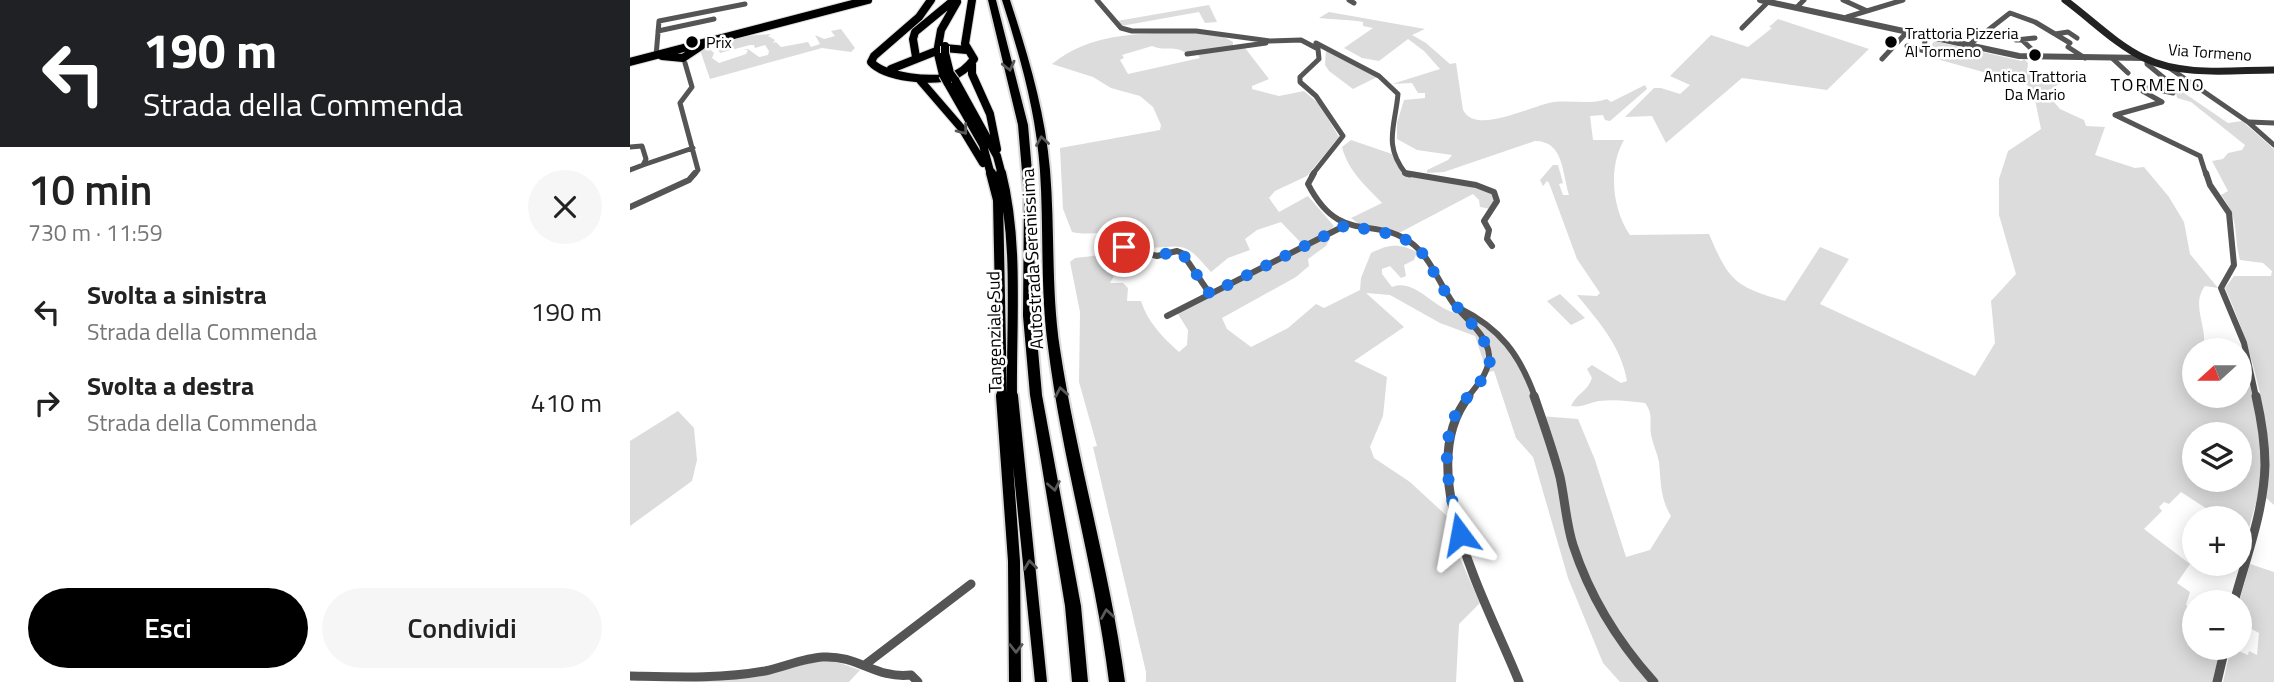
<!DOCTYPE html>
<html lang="it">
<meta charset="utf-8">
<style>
body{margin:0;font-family:"Titillium Web",sans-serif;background:#f6f6f6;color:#222;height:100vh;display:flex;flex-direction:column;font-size:26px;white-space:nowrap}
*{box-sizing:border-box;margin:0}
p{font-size:23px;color:#767676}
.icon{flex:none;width:38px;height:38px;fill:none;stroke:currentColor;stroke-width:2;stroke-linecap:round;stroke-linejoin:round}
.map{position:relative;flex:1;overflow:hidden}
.drawer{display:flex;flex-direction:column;background:#fff;width:630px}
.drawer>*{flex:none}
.banner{background:#202124;color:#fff;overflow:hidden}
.needle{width:46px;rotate:249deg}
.controls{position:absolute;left:1552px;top:338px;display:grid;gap:14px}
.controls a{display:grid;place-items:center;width:70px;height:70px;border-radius:50%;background:#fff;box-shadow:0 4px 18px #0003;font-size:35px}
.pin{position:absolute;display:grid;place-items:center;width:60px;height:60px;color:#fff;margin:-30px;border:4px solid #fff;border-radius:50%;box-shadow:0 2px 7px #0007}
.me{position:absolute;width:77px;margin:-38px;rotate:347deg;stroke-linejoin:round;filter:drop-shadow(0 0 5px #0008)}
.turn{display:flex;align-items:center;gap:24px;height:147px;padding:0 28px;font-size:32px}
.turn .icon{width:91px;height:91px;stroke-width:2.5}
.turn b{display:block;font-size:49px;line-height:60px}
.round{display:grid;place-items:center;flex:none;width:74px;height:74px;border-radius:37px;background:#f6f6f6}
.summary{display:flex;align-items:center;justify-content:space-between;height:119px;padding:0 28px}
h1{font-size:42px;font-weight:600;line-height:52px}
.primary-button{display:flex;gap:14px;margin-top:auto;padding:14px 28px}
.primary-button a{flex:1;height:80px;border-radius:42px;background:#000;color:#fff;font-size:28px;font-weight:600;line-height:80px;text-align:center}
.primary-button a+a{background:#f6f6f6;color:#222}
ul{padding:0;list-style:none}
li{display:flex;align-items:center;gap:21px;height:91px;padding:0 28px}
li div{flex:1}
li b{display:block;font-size:26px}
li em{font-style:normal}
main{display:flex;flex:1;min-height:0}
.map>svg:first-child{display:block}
.green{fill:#dcdcdc;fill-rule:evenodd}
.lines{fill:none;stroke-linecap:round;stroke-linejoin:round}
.primary-casing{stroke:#dbdbdb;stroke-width:10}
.trunk-far2-casing{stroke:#dbdbdb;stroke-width:10}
.trunk-far1-casing{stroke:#dbdbdb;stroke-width:13}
.trunk-casing{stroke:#dbdbdb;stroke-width:16}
.motorway-casing{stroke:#dbdbdb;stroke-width:4}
.minor-far2{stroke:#555;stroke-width:5}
.minor-far1{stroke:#555;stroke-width:6}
.minor{stroke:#555;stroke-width:9}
.tertiary{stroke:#555;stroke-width:6}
.secondary{stroke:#222;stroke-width:7}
.primary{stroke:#000;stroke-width:8}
.trunk-far2{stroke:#000;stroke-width:8}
.trunk-far1{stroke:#000;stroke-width:10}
.trunk{stroke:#000;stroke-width:12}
.motorway{fill:#000;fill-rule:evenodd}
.trunk-bridge-casing{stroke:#dbdbdb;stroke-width:10;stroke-linecap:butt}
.trunk-bridge{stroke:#000;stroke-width:8}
.oneway{stroke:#595959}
.route{stroke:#1a73e8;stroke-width:12;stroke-dasharray:0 21.6}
.poi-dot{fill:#000;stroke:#fff;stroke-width:2.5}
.labels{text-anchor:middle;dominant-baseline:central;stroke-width:5;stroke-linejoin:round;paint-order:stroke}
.far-poi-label{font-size:16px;fill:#000;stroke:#fff;text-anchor:start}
.far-street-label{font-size:16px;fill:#000;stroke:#fff}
.far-quarter-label{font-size:18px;letter-spacing:2px;fill:#000;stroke:#fff}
.street-label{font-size:18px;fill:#000;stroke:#fff}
</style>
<main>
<section class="drawer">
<div class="banner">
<div class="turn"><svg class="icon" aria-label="left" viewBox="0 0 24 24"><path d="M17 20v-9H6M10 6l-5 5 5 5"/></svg><div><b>190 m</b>Strada della Commenda</div></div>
</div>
<div class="summary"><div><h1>10 min</h1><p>730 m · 11:59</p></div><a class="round"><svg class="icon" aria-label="close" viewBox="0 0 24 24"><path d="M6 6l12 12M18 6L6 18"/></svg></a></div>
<ul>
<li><svg class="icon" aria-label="left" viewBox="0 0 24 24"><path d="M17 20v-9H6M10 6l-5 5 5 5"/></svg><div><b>Svolta a sinistra</b><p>Strada della Commenda</p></div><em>190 m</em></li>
<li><svg class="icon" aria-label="right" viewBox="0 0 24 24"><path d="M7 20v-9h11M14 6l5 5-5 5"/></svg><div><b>Svolta a destra</b><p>Strada della Commenda</p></div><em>410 m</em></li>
</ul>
<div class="primary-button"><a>Esci</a><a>Condividi</a></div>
</section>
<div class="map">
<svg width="1644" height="682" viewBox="0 0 1644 682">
<rect width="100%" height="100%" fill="#fff"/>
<path class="green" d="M 579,5 L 587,22 L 575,23 L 569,12 L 491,26 L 487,21 Z
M 699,12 L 795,29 L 782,35 L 796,43 L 820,64 L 826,63 L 833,110 C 846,136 902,105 924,102 C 942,100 960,105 977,99 L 981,102 L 1015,85 L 1017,89 L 980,121 L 975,120 L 973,115 L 960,116 L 963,140 L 994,140 C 978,167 982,209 1000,235 L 1079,234 C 1099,281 1105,287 1155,301 L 1190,247 L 1219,259 L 1190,304 L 1345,376 L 1365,343 L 1361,301 L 1386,274 L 1369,215 L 1369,179 L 1378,151 L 1411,129 L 1403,90 L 1396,84 L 1296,56 L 1304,41 L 1392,61 L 1394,59 L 1398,63 L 1397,72 L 1431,77 L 1434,81 L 1421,89 L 1419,96 L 1430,109 L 1454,120 L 1456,126 L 1475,127 L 1465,155 L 1505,168 L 1514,167 L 1539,197 L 1554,222 L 1560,254 L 1588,288 L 1575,286 C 1560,306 1579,327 1573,350 L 1564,350 L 1564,396 L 1610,396 L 1610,362 L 1616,364 C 1625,399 1635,441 1631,477 C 1629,496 1622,516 1617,535 L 1610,530 L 1610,518 L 1591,518 L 1551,492 L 1539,504 L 1534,502 L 1529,507 L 1532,511 L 1514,529 L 1560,564 L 1547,583 L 1560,592 L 1556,605 L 1564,611 L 1564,648 L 1593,648 L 1584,682 L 990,682 L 973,663 L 938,578 L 903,457 L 886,438 L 864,371 L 857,372 L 845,336 L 810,323 L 760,295 L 736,293 L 774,327 L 724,361 L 757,377 L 753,416 L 740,447 L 744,458 L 780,482 L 819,518 L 829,556 L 850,603 L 829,624 L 826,682 L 516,682 L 516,672 L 463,447 L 467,446 L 449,382 L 450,312 L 440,262 L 445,258 L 481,254 L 488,269 L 480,283 L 493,283 L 498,288 L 497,301 L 511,301 C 517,321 533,338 549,352 L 557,345 L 558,330 L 546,311 L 674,246 L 651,222 L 627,230 L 615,239 L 620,250 L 598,258 L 581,272 C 574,265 568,256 560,251 C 547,241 529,252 514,245 L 514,227 C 490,228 465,237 442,232 L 433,209 L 430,148 L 530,130 L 531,125 L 523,107 L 510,96 L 481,88 L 463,77 L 422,64 C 459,34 505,33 550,33 C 566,33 590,32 603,42 L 603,46 L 557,54 C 545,44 534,52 522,46 L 492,55 L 494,58 L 490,60 L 498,74 L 570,58 L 568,55 L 557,56 L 615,48 L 639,79 L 622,86 L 622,89 L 649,96 L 674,91 L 689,104 L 709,137 L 677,176 L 645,191 L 639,198 L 649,212 L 678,196 L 704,226 L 696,235 L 700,238 L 696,246 L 678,259 L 679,266 L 666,277 L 592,318 L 597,329 L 621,347 L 658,328 L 686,304 L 694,308 L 730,290 L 731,278 L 741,253 C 759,244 769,243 787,252 L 784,260 L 774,265 L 776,276 L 771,278 L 760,266 L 752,269 L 752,274 L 762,287 C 781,279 798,300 815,309 C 828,316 848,317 860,327 C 889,348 897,384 910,416 L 948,419 L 965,460 L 996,557 L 1020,550 L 1041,516 C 1030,498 1031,482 1029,462 C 1027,453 1023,444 1021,435 C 1019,422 1024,415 1015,403 C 999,401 985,399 969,401 C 958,403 952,408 941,406 C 946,394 958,391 962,378 L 957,369 L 962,365 L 991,383 L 997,381 C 991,346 969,322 947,295 L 967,296 L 970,293 L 947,259 L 919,183 L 917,181 L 913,186 L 910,180 L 923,165 L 928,165 L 933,183 L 929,184 L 933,195 L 939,195 C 932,173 934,141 905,141 L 814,172 L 797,173 L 797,170 L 818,160 L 822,155 L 787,150 L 767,139 L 767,123 L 774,100 L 795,98 L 795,93 L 788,93 L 782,83 L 762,84 L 810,69 L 794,51 L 778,39 L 749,61 L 732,58 L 714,48 L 743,28 L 733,26 L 733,22 C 718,19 704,20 689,18 ZM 1564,434 L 1610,434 L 1610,480 L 1564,480 Z
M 1148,19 L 1239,49 L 1197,90 L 1112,78 L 1036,143 L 1022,116 L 995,117 L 1024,88 L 1031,88 L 1050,94 L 1060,85 L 1040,76 L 1081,35 L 1118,47 L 1142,28 L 1139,27 Z
M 211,29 L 225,48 L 221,52 L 192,48 L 80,79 L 70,50 L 76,46 L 84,53 L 82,58 L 89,63 L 116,54 L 118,50 L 113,50 L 118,49 L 129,57 L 138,55 L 139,51 L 135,45 L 125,48 L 124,45 L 120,45 L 90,53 L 86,44 L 115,36 L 141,34 L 138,36 L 145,40 L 143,43 L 146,42 L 151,47 L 178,42 L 181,47 L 190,44 L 185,35 L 194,39 L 205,36 L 201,31 Z
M 696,48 L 749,76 L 723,89 L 699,71 L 695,65 Z
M 1541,84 L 1598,123 L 1612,121 L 1644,149 L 1644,505 L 1635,497 C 1644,425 1624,353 1595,288 L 1604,276 L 1641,276 L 1642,271 L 1633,263 L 1610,260 C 1603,233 1610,219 1591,195 L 1598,191 L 1582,161 L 1593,159 L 1598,153 L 1612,150 L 1615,145 L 1561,102 L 1547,98 L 1546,92 L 1553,93 Z
M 721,140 L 762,154 L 777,174 L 858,187 L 867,201 L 861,209 L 850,207 L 849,200 L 843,194 L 769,233 L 730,225 L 721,218 L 752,203 C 736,186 718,171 712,147 Z
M 930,294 L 955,318 L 941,325 L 917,301 Z
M 48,411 L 64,428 L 67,460 L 62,481 L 0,526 L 0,441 Z
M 1620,564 L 1644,572 L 1644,682 L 1593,682 L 1601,648 L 1618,655 L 1619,651 L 1627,655 L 1629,633 L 1610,623 L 1609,602 Z
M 204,661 L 230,670 L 219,682 L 60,682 L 127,677 L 184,662 Z"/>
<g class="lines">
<defs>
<path id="primary" d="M 32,56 L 53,58 L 71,46
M 0,62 L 238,0"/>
<path id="trunk-far2" d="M 301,0 L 289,17 L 244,56 L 241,62 C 255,78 303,82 322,76 C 332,73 338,67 344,59 L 335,44 L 342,0
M 308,47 L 311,30 L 327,2
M 315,53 L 320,73
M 308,54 L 313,75
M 286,57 L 283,39 L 285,32 L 324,0
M 342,64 L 342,74 L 360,114 L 367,149
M 261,69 L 314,48 L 337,50
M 289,79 L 333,130 L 353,163
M 325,80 L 367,156 L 372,175
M 317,82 L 353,145 L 361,175"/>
<path id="trunk-far1" d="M 361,173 L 368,200 L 372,397
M 371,173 C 389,244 381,324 382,397"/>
<path id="trunk" d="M 372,396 L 384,561 L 385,682
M 382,396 L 411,682"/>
<path id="motorway" d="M 358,0 L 366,0 L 398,125 L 404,195 L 405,316 L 412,395 L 451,606 L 458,682 L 442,682 L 435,606 L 400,395 L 393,316 L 394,195 L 388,125 Z
M 372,0 L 380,0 C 398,55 415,111 420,170 C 425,230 421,290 430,349 C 447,461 480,570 495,682 L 479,682 C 465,569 432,460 418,347 C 410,288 414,230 410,171 C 406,112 390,56 372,0 Z"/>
</defs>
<use href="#primary" class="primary-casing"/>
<use href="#trunk-far2" class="trunk-far2-casing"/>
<use href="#trunk-far1" class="trunk-far1-casing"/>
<use href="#trunk" class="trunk-casing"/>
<use href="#motorway" class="motorway-casing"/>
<path class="minor-far2" d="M 467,0 L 491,28 L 502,31 L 566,31 L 640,41 L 671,40 L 688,49 L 689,59 L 670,77 L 670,82 L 686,96 L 713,136 L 682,175
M 719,0 L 724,3
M 1213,0 L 1235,10
M 1167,7 L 1174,0
M 1217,17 L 1273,0
M 1112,28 L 1138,2
M 28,31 L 84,19
M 1378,34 L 1386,40 L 1405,38
M 1425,34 L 1438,32 L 1447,38
M 1296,36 L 1294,46 L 1297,56
M 1392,40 L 1410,57
M 686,43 L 749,76 L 768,94 C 765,127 753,145 776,174 L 780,175
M 1339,45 L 1380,13 L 1405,22 L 1440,43
M 1277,46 L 1295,51
M 1438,47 L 1455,58
M 557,54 L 636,43
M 26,56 L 29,21 L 115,4
M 1482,58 L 1498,73
M 1252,59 L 1277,32
M 1517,60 L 1517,64 L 1534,78 L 1543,93 L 1511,86 L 1509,89 L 1532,102 L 1485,115 L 1570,156 L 1576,175
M 55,63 L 62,87 L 50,103 L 68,170 L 64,175
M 1538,67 L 1618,122 L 1644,145
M 1619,122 L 1644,123
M 0,147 L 12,146 L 16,159 L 13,165 L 0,170
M 13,165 L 63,148"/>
<path class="minor-far1" d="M 684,173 L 678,184 C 711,248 745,213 784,245 C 801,259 810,285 823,303 C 835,319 857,334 859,355 C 860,372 847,385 838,397
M 775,173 L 846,185 L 864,192 L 867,201 L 854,221 L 859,230 L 857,239 L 862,246
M 1576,173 L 1580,185 L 1599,213 L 1604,265 L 1591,288 L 1614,343 L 1626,397
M 0,207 L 59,180 L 65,173
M 494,247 L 527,256 L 547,251 L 552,253 L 580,294
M 829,308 C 870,328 890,355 905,397
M 537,316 L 716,225"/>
<path class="minor" d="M 839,396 C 780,470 859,606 889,682
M 904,396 C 913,422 923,450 930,477 C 935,500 936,523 943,545 C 960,597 988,642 1024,682
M 1604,602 C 1616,558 1634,511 1635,465 C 1635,442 1631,418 1626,396
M 236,664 L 341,584
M 0,676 C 45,677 91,679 135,671 C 154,667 174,658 193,657 C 229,655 245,679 281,675 L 288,682
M 1587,682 L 1595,648"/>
<path class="tertiary" d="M 1130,0 L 1389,56 L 1515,58"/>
<path class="secondary" d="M 1435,0 C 1461,19 1485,44 1514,58 C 1553,77 1602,70 1644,70"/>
<use href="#primary" class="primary"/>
<use href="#trunk-far2" class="trunk-far2"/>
<use href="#trunk-far1" class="trunk-far1"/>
<use href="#trunk" class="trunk"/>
<use href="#motorway" class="motorway"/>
<defs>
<path id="trunk-bridge" d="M 315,46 L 315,53
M 320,73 L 325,80
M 313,75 L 317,82"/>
</defs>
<use href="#trunk-bridge" class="trunk-bridge-casing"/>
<use href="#trunk-bridge" class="trunk-bridge"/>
</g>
<defs><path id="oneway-chevron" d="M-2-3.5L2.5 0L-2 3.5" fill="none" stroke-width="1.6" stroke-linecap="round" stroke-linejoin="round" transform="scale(1.75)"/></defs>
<g class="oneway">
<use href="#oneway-chevron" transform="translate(379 66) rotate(76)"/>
<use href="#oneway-chevron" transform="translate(333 130) rotate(52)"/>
<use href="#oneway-chevron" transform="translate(412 141) rotate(-99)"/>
<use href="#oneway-chevron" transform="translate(431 392) rotate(-100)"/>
<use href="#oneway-chevron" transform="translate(424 486) rotate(79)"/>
<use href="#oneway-chevron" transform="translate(400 565) rotate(-97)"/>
<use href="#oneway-chevron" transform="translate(477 614) rotate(-99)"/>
<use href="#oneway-chevron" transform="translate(386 648) rotate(90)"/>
</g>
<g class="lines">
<path class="route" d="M 494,247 L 527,256 L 547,251 L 552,253 L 580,294 L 716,225 C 736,230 766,232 783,244 C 798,255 805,278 816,293 C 827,309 860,339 860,359 C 859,378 839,393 829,408 C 806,447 821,494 830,534"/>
</g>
<g class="poi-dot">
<circle cx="62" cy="42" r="7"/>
<circle cx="1261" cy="42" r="7"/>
<circle cx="1405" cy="55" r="7"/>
</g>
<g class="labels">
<g class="far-poi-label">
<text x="1275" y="33">Trattoria Pizzeria<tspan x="1275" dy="18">Al Tormeno</tspan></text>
<text x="76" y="42">Prix</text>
<text x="1405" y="76" text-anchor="middle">Antica Trattoria<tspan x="1405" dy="18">Da Mario</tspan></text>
</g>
<g class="far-street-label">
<text transform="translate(1580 52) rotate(4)">Via Tormeno</text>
</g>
<g class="far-quarter-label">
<text x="1528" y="84">TORMENO</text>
</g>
<g class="street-label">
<text transform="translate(402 259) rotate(-93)">Autostrada Serenissima</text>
<text transform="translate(364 332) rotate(-91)">Tangenziale Sud</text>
</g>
</g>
</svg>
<div class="controls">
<a><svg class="needle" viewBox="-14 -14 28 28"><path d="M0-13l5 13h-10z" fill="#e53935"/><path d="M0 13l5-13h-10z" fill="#767676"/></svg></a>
<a><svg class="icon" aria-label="layers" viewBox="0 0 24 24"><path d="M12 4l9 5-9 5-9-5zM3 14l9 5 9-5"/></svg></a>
<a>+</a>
<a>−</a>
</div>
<div class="pin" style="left:494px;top:247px;background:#d93025"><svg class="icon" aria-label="arrive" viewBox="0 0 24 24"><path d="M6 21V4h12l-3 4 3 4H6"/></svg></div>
<svg class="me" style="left:830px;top:534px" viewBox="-20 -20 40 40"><path d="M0-17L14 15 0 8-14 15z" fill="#1a73e8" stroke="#fff" stroke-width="4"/></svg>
</div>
</main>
